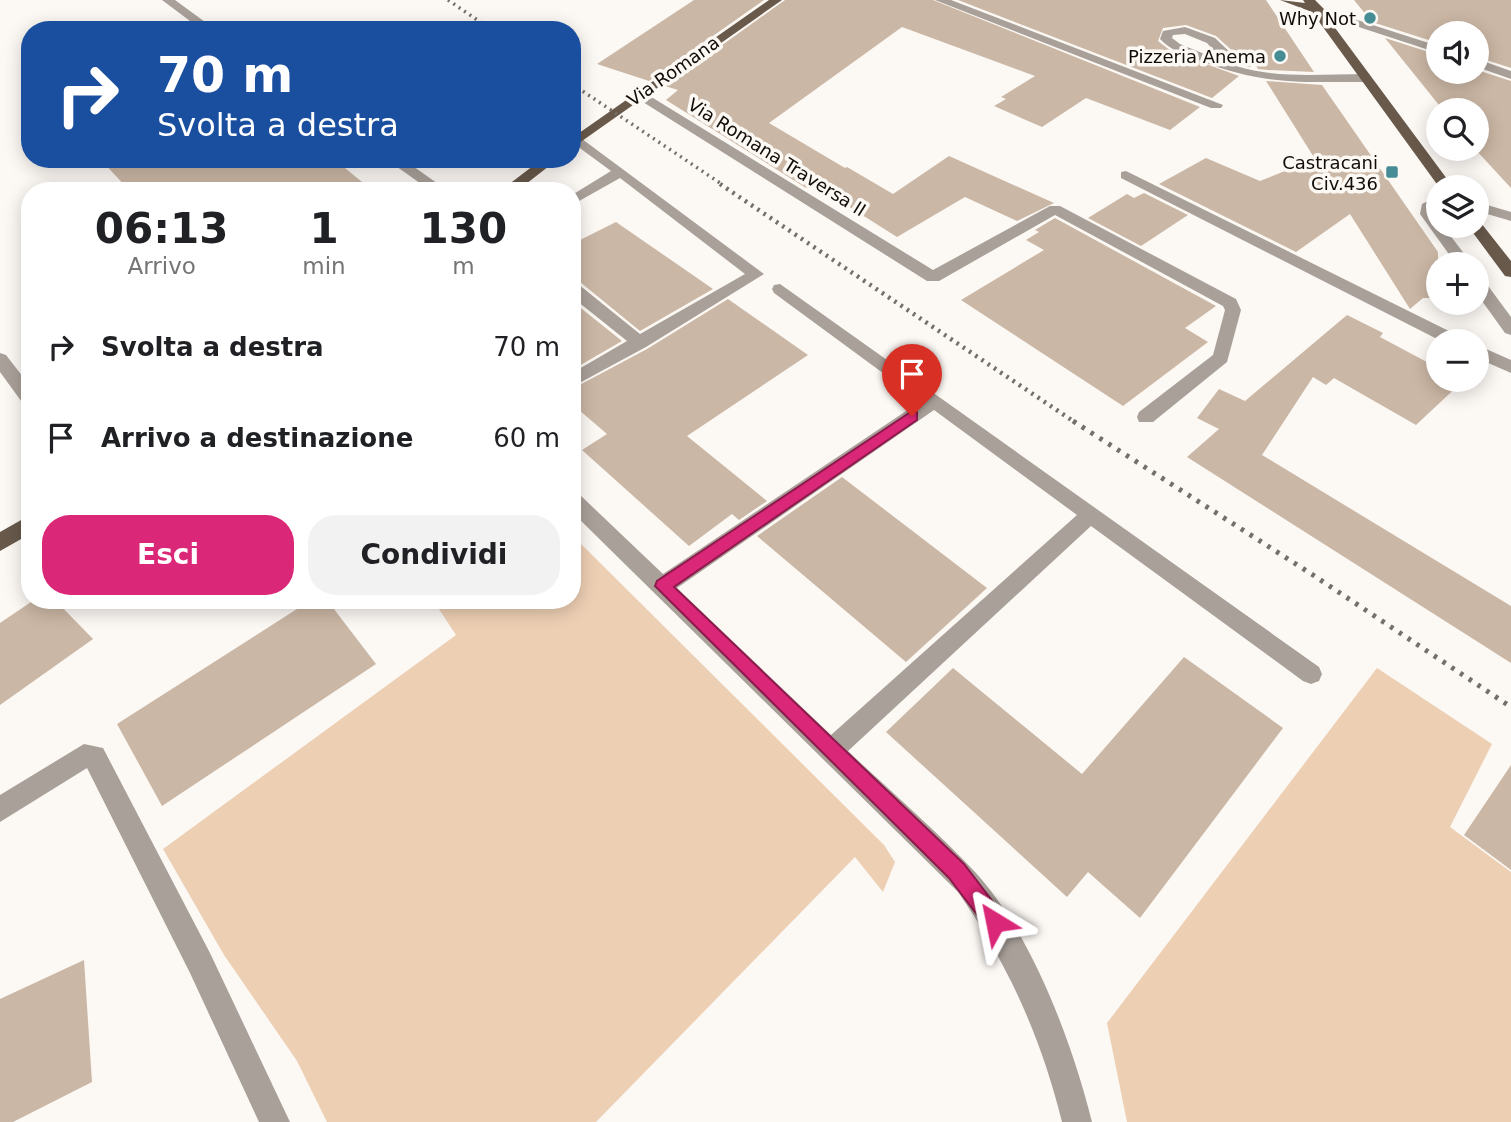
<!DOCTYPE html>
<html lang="it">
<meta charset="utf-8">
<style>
body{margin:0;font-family:"DejaVu Sans",sans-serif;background:#f2f2f2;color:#202124;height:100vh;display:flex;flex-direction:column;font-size:26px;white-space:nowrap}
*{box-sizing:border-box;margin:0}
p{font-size:23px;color:#757577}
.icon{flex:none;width:38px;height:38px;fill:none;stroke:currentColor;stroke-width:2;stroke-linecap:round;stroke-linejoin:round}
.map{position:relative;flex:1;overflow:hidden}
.sheet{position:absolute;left:21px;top:182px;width:560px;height:427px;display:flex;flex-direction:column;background:#fff;border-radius:28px;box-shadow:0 4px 18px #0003}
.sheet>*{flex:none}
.top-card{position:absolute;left:21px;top:21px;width:560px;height:147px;border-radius:28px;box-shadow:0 4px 18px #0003;background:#1a4fa0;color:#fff;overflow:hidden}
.buttons{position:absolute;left:1426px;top:21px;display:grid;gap:14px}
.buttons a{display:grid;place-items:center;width:63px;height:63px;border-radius:50%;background:#fff;box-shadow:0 4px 18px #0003;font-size:35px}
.pin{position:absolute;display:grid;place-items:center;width:60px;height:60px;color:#fff;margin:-72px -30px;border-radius:50% 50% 50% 0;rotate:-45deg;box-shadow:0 0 7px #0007}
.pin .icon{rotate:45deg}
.me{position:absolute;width:77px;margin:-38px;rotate:325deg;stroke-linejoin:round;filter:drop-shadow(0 0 5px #0008)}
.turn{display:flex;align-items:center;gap:24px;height:147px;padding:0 21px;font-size:32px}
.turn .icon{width:91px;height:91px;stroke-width:2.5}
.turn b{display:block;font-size:49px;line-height:60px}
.eta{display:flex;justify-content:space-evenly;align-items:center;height:119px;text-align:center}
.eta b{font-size:42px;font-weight:700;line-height:49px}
.cta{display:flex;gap:14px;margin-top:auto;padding:14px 21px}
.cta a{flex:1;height:80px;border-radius:28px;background:#db2777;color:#fff;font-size:28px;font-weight:700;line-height:80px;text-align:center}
.cta a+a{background:#f2f2f2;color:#202124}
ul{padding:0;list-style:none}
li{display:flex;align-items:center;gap:21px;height:91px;padding:0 21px}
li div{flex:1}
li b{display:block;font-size:26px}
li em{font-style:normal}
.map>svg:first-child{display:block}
.green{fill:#edcfb4}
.building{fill:#cbb7a5}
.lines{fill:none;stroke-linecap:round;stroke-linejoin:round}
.minor{fill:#a9a099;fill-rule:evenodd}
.major{fill:#68594b;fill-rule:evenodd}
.rail-far2{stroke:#746f69;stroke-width:3.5;stroke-dasharray:2 4.5;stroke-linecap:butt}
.rail-far1{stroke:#746f69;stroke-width:4.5;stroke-dasharray:2.5 5;stroke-linecap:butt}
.rail{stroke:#746f69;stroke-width:5;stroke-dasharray:3.5 7;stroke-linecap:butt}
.route{fill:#db2777;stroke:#8e194d;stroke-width:2}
.poi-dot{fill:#458c94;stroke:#fcf8f4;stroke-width:2.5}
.labels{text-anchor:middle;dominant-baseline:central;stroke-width:7;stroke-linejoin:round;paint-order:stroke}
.far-poi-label{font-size:18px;fill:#120c06;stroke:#fcf8f4;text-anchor:end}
.far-street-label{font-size:18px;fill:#120c06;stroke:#fcf8f4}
</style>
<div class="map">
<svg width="1511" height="1122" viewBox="0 0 1511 1122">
<rect width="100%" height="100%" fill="#fcf8f4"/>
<path class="green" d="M 572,535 L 884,845 L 895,862 L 883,892 L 855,857 L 596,1122 L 327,1122 L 297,1061 L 224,955 L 163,849 L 456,635 L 433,600 L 572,600 Z
M 1377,668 L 1492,744 L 1450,827 L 1511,872 L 1511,1122 L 1127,1122 L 1107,1023 Z"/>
<path class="building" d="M 694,0 L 764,0 L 649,81 L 597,64 Z
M 785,0 L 933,0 L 1200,107 L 1170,130 L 1086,98 L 1042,127 L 994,106 L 1006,99 L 1001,97 L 1035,76 L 902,27 L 769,123 L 845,168 L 840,170 L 847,167 L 893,194 L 949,156 L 1054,203 L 1017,221 L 965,197 L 897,237 L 813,184 L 806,188 L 666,100 L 678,90 L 665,86 Z
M 958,0 L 1266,0 L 1314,72 L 1268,70 L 1258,69 L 1255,63 L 1250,67 L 1238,64 L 1237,55 L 1216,36 L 1186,25 L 1163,28 L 1158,41 L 1171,51 L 1239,76 L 1212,98 Z
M 1354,0 L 1511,0 L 1511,68 L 1477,57 L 1477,33 L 1438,33 L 1438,43 L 1372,22 Z
M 1385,38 L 1438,55 L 1438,72 L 1477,70 L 1511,81 L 1511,188 L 1475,149 L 1477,110 L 1443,110 Z
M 1266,81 L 1322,85 L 1438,252 L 1438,298 L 1423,298 L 1410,309 L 1350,214 L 1296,252 L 1159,184 L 1206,158 L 1260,181 L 1315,159 Z
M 100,159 L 334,159 L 373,191 L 130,191 Z
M 1144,193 L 1188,215 L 1141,246 L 1088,218 L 1127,194 L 1134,198 Z
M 1055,218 L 1216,306 L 1185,328 L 1208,342 L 1123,406 L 961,300 L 1044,250 L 1026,240 L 1039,232 L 1035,230 Z
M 616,222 L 713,289 L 640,331 L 580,282 L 572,280 L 572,244 Z
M 728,299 L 808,355 L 687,436 L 767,501 L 739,520 L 732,514 L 689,546 L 582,450 L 607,434 L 572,404 L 572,389 L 647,349 Z
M 572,301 L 622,341 L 572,370 Z
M 1347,315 L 1383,333 L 1380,337 L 1438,368 L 1438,380 L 1463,381 L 1416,425 L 1334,378 L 1326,385 L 1313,377 L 1262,455 L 1511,606 L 1511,663 L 1187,457 L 1219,429 L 1197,418 L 1219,389 L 1245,401 Z
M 842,477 L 987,588 L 906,662 L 757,536 Z
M 34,600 L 55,600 L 93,639 L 0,705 L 0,623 Z
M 311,600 L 327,600 L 376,664 L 162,806 L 117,724 Z
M 1184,657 L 1283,728 L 1140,918 L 1088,872 L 1067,897 L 886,732 L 953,668 L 1082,774 Z
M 1511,765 L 1511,870 L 1464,835 Z
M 84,960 L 92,1082 L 13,1122 L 0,1122 L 0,999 Z"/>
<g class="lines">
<path class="minor" d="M 162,0 L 175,0 L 216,30 L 202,30 Z
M 935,0 L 951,0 L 1223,105 L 1221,108 L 1211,108 Z
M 1320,8 L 1438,46 L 1438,53 L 1316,13 L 1314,11 Z
M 1185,27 L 1215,38 L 1235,57 L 1236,66 C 1278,79 1322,74 1365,74 L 1371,78 L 1365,82 C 1299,82 1262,85 1198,60 C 1184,54 1170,50 1160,39 L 1163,31 ZM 1185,34 L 1207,43 L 1224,62 L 1180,44 L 1172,38 L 1173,35 Z
M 1477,59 L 1511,71 L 1511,79 L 1477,67 Z
M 640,90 L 933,270 L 1050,206 L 1060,206 L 1236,299 L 1241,310 L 1227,362 L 1153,422 L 1139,422 L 1137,417 L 1139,412 L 1213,355 L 1225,310 L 1223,306 L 1055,215 L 939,281 L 927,281 L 635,97 L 635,91 Z
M 578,136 L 764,274 L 646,347 L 572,387 L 572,373 L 627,341 L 572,297 L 572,283 L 578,284 L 640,334 L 745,274 L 620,178 L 572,205 L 572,195 L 611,171 L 573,143 L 572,138 Z
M 386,159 L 403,159 L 448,191 L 431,191 Z
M 1126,171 L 1461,337 L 1464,341 L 1441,341 L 1121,178 L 1121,172 Z
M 1438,196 L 1438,206 L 1434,209 C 1434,215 1438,219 1438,226 L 1443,226 L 1472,264 L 1456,264 L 1420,214 L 1422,204 Z
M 1477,202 L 1511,212 L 1511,221 L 1477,211 Z
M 1477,278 L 1483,279 L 1511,317 L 1511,335 L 1505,333 L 1477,294 Z
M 780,284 L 1319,667 L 1322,674 L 1319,681 L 1311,684 L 1303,681 L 1091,526 L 848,751 C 890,791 936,830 976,873 C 1032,935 1072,1042 1092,1122 L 1062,1122 C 1041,1037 1008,964 958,892 L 572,512 L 572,491 L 579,494 L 663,574 L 921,401 L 774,293 L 772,289 L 774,285 ZM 934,410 L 1077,515 L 831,735 L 677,588 Z
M 1477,345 L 1511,360 L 1511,373 L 1477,358 Z
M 0,353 L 6,355 L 30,386 L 30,406 L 24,405 L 0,372 Z
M 84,744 L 103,748 L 210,953 L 290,1122 L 259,1122 L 190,973 L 87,768 L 0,822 L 0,795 Z"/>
<path class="major" d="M 769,0 L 782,0 L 572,148 L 572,138 Z
M 1280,0 L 1305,3 L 1303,0 L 1315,0 L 1324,9 L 1324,13 L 1453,187 L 1439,187 L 1312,12 Z
M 542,159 L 558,159 L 517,191 L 500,191 Z
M 1477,222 L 1481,223 L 1511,261 L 1511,277 L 1505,276 L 1468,226 L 1477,226 Z
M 30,515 L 30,534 L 0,551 L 0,532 Z"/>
<path class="rail-far2" d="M 448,0 L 492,30
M 572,84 L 723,185"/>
<path class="rail-far1" d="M 720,184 L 1076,423"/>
<path class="rail" d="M 1073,421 L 1313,575 L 1511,707"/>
</g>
<path class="route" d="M 912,411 L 917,412 L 917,420 L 674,587 L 964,864 L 1003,915 L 1006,922 L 1003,929 L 995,932 L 988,929 L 949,878 L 655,586 L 657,581 Z"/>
<g class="poi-dot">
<circle cx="1370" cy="18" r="7"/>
<circle cx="1280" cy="56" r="7"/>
<rect x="1385" y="165" width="14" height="14" rx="3.5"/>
</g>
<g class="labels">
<g class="far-poi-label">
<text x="1356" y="18">Why Not</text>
<text x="1266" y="56">Pizzeria Anema</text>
<text x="1378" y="162">Castracani<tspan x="1378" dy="21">Civ.436</tspan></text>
</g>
<g class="far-street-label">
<text transform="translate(673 71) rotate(-35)">Via Romana</text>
<text transform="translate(777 157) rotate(32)">Via Romana Traversa II</text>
</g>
</g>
</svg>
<div class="buttons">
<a><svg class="icon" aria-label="sound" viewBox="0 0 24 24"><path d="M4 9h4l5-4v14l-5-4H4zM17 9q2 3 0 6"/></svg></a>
<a><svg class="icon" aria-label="search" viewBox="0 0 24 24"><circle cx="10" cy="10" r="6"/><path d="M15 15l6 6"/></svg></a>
<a><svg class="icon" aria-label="layers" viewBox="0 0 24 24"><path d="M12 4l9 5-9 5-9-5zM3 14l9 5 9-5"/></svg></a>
<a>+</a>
<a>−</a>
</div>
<div class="pin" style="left:912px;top:416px;background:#d93025"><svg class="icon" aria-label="arrive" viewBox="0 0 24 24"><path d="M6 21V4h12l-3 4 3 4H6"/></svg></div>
<svg class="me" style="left:995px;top:922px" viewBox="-20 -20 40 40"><path d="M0-17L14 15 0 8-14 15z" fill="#db2777" stroke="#fff" stroke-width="4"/></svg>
<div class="top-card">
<div class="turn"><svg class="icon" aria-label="right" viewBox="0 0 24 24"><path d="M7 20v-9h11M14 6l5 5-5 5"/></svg><div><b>70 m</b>Svolta a destra</div></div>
</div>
<section class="sheet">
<div class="eta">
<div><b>06:13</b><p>Arrivo</p></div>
<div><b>1</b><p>min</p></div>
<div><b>130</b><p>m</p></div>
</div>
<ul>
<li><svg class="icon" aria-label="right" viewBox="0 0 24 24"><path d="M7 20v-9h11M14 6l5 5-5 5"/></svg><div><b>Svolta a destra</b></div><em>70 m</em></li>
<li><svg class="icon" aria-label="arrive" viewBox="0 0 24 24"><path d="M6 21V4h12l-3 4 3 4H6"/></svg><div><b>Arrivo a destinazione</b></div><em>60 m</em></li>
</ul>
<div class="cta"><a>Esci</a><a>Condividi</a></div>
</section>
</div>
